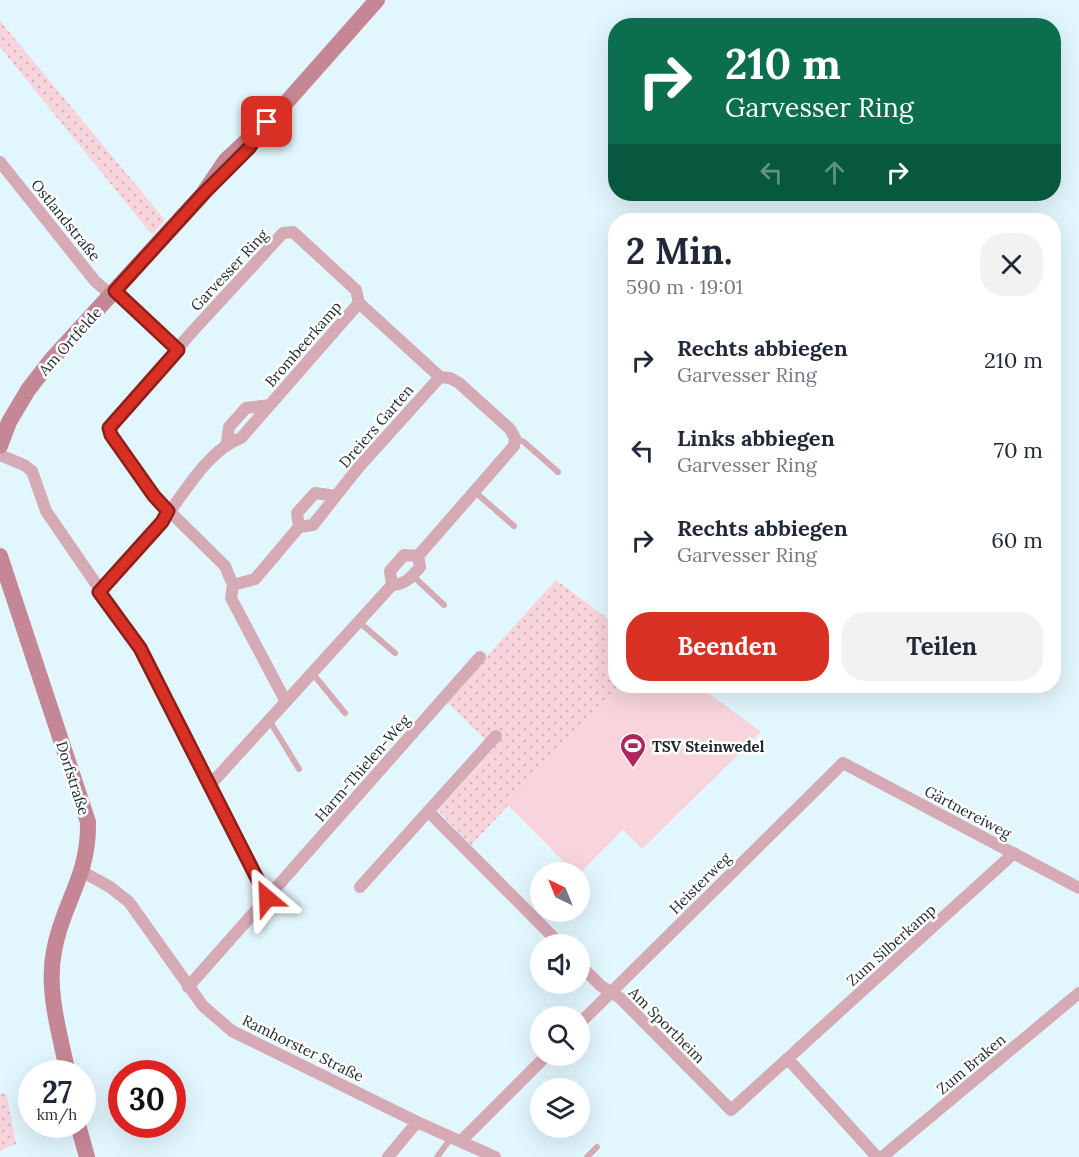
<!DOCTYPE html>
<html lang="de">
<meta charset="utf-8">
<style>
body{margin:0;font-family:Lora,serif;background:#f2f2f3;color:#1f2937;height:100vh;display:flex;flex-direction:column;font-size:22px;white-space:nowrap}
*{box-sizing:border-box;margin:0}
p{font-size:20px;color:#747a83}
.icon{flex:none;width:33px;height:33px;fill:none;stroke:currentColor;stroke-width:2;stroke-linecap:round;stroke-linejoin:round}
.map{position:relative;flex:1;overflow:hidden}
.sheet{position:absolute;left:608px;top:213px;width:453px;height:480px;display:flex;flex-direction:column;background:#fff;border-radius:24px;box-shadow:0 6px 24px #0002}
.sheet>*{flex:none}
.top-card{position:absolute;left:608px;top:18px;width:453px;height:183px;border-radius:24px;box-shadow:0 6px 24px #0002;background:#0b6e4f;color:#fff;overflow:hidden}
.needle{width:39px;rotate:317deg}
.buttons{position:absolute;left:530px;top:862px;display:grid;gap:12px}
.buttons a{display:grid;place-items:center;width:60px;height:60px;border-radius:50%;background:#fff;box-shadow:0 6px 24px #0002;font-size:30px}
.speed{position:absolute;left:18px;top:1060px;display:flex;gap:12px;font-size:30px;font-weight:700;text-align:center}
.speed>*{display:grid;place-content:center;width:78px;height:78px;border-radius:50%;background:#fff;box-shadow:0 6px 24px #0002;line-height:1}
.speed small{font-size:15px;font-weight:400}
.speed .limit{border:9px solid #d22;background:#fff;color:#111}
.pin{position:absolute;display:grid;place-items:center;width:51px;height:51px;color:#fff;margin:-26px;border-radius:12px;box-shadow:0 3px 9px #0006}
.me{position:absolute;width:66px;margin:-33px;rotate:334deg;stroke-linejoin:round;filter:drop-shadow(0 0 4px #0008)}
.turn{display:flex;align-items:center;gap:21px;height:126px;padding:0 18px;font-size:27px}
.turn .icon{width:78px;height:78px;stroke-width:2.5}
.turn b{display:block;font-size:42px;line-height:51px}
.lanes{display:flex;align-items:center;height:57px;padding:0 18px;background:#0003;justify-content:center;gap:30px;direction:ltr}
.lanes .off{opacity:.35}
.round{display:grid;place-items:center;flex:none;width:63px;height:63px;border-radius:24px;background:#f2f2f3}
.overview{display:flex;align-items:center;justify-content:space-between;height:102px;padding:0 18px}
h1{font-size:36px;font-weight:700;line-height:45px}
.primary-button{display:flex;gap:12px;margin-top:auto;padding:12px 18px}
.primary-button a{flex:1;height:69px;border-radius:24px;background:#d93025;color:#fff;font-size:24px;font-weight:700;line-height:69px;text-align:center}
.primary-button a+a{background:#f2f2f3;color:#1f2937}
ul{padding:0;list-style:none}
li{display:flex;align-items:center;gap:18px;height:90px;padding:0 18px}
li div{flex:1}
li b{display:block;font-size:22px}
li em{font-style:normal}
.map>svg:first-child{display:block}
.grass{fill:url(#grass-dots)}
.pitch{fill:#f8d4dc}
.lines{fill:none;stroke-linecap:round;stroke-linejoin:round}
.lane{stroke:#d6aab4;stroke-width:6}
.street{stroke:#d6aab4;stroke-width:12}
.secondary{stroke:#c58696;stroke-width:16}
.route-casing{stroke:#8d1f18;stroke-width:15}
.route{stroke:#d93025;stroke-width:10}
.labels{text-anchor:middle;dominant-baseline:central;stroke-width:5;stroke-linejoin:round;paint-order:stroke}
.street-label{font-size:15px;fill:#1c282d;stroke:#fff}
.poi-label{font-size:15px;font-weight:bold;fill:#1c282d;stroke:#fff;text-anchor:start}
</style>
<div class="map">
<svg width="1079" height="1157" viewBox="0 0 1079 1157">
<defs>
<pattern id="grass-dots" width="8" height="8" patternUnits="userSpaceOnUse" patternTransform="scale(1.5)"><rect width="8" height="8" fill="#f8d4dc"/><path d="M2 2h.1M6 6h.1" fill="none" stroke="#d4b6bd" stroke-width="1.8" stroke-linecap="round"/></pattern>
</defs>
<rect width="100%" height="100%" fill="#e2f6fd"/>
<path class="grass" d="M 0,21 L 165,220 L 152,235 L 0,47 Z
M 556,580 L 615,624 L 615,686 L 621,686 L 471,845 L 438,810 L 494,748 L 446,701 Z
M 6,1093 L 16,1144 L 0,1151 L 0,1094 Z"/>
<path class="pitch" d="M 621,686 L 699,686 L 761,732 L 642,849 L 623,829 L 579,874 L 575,873 L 508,805 Z"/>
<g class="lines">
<path class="lane" d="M 515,438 L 524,442 L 558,472
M 475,492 L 514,526
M 413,576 L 444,605
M 359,622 L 395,653
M 313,674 L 345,713
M 269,720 L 299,769
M 437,1157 L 451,1138
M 587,1157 L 597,1147"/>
<path class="street" d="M 0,162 L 95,281 L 111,295
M 115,291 L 178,350
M 227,442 L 229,427 L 246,408 L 270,405
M 0,455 L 24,465 L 32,471 L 46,511 L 140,648 L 267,898 L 188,987
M 299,527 L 297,513 L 315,493 L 336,496
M 233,585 L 255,579 L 299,527 L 313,525 L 358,468 L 440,377
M 392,585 L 390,571 L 404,555 L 418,556
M 99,592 C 120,569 142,547 161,523 C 182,497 208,449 241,438 L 359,303
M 211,784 L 392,585 C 406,584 411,578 420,567 L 418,556 L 514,446 L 515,438 L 510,429 L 459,383 L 450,378 L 440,377 L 359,303 L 356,290 L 293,232 L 283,233 L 191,333 L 109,428 L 111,435 L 154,496 L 225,566 L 233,585 L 231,598 L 286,702
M 428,811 L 561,945
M 83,872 L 110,887 L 129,902 L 203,1006 L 232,1031 L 417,1122 L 495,1157
M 360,887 L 496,736
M 267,898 L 480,657
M 579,964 L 601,986 L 620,998 L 731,1110 L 1014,853
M 579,1024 L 843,763 L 1079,888
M 788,1059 L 877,1157
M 461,1141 L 546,1056
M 388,1157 L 417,1122
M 882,1157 L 1079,993"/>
<path class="secondary" d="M 262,130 L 377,0
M 0,446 L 9,422 L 28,390 L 52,359 L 203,194 L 226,160 L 267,122
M 0,556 L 88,822 C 89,878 63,901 54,951 C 46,991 60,1034 68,1074
M 78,1125 L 87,1157"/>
</g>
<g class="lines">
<defs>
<path id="route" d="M 267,898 L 140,648 L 99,592 L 162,522 L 168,511 L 154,496 L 111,435 L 109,428 L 178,350 L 115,291 L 203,194 L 249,148 L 267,122"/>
</defs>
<use href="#route" class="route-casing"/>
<use href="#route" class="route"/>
</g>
<defs>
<symbol id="stadium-pin" viewBox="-11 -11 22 30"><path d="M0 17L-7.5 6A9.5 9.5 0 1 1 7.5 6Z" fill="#b2245d" stroke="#fff"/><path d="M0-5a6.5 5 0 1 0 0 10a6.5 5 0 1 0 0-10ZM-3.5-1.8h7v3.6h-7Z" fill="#fff"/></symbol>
</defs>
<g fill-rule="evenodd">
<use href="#stadium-pin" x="618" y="731" width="30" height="40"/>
</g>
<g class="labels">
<g class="street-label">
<text transform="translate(66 220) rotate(51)">Ostlandstraße</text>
<text transform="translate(229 270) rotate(-47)">Garvesser Ring</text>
<text transform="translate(70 341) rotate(-48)">Am Ortfelde</text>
<text transform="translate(303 344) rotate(-49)">Brombeerkamp</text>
<text transform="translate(376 426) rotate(-49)">Dreiers Garten</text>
<text transform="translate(362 768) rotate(-49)">Harm-Thielen-Weg</text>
<text transform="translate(73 778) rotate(72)">Dorfstraße</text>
<text transform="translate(968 812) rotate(28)">Gärtnereiweg</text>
<text transform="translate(700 883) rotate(-45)">Heisterweg</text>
<text transform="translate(891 945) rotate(-42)">Zum Silberkamp</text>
<text transform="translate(667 1025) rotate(45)">Am Sportheim</text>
<text transform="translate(303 1048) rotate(26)">Ramhorster Straße</text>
<text transform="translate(971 1064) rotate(-40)">Zum Braken</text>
</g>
<g class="poi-label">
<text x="652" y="746">TSV Steinwedel</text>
</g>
</g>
</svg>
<div class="buttons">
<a><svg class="needle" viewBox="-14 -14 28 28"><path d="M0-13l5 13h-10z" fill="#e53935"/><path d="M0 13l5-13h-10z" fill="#747a83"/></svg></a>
<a><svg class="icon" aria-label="sound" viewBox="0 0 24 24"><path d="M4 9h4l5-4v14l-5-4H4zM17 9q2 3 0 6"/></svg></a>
<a><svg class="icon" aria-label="search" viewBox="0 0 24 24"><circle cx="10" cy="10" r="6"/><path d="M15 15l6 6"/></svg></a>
<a><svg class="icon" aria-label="layers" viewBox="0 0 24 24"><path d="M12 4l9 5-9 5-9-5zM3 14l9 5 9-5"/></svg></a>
</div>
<div class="speed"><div>27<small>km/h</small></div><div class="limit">30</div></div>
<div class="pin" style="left:267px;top:122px;background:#d93025"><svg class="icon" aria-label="arrive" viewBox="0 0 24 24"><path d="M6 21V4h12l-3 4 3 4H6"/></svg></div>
<svg class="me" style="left:267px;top:898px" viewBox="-20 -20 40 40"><path d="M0-17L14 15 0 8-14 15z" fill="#d93025" stroke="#fff" stroke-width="4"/></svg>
<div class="top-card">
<div class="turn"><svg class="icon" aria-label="right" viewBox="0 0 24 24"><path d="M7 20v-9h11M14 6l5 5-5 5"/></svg><div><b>210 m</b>Garvesser Ring</div></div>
<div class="lanes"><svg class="icon off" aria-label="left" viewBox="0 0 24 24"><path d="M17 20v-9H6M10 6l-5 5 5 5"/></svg><svg class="icon off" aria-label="ahead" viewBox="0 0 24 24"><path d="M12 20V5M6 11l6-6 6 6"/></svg><svg class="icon" aria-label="right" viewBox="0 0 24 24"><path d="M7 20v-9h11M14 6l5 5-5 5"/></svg></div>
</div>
<section class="sheet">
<div class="overview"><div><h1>2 Min.</h1><p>590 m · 19:01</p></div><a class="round"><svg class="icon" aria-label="close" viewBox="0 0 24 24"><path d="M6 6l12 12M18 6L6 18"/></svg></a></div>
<ul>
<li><svg class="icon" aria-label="right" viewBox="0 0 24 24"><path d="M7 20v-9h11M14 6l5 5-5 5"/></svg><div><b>Rechts abbiegen</b><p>Garvesser Ring</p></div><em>210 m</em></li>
<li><svg class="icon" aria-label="left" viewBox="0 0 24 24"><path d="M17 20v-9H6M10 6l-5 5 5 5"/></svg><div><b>Links abbiegen</b><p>Garvesser Ring</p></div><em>70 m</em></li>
<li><svg class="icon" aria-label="right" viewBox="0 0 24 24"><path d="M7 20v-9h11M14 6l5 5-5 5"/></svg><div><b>Rechts abbiegen</b><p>Garvesser Ring</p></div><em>60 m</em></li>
</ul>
<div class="primary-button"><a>Beenden</a><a>Teilen</a></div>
</section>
</div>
